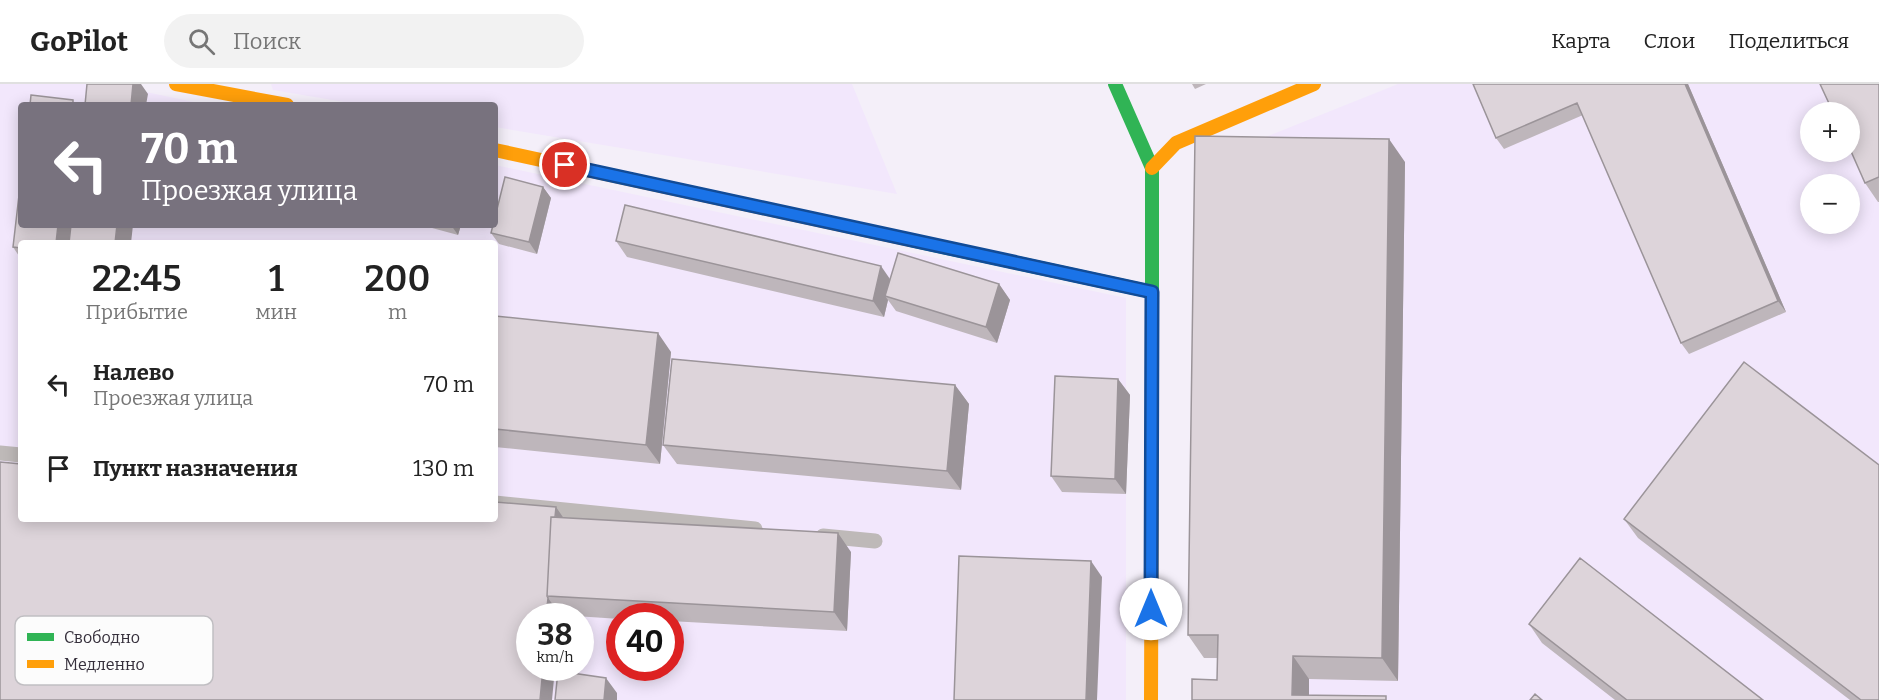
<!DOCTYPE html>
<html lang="ru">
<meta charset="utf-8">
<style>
body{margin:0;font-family:Bitter,serif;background:#f2f2f2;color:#222;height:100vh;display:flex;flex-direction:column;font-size:22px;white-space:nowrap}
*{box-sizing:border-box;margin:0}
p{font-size:20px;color:#767676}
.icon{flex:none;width:33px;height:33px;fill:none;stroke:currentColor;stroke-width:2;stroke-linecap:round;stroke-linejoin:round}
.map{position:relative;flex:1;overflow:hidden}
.drawer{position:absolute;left:18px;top:156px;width:480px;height:282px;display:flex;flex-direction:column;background:#fff;border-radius:6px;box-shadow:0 3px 15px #0003}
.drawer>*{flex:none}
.hud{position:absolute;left:18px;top:18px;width:480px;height:126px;border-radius:6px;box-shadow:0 3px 15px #0003;background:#78727e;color:#fff;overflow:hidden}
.controls{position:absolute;left:1800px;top:18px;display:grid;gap:12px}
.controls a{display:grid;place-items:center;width:60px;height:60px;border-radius:50%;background:#fff;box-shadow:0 3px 15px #0003;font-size:30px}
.speed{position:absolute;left:516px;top:519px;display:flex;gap:12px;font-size:30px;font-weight:700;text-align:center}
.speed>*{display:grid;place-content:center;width:78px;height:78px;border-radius:50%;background:#fff;box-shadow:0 3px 15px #0003;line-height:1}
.speed small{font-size:15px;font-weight:400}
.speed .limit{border:9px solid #d22;background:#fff;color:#111}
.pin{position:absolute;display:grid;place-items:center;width:51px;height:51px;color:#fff;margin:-26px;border:3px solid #fff;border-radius:50%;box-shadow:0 2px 6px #0007}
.me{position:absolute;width:66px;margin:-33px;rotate:0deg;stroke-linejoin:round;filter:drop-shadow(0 0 4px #0008)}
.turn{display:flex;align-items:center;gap:21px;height:126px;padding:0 24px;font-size:27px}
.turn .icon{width:78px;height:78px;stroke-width:2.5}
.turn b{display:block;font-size:42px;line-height:51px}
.eta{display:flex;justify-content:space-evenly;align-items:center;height:102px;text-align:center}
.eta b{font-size:36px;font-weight:600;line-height:42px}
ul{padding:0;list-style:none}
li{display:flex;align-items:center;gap:18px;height:84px;padding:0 24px}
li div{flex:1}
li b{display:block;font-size:22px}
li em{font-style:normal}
header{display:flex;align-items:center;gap:36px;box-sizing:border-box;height:84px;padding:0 30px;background:#fff;border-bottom:2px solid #e0e0e0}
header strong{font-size:28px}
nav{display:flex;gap:33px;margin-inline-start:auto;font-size:21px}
.search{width:420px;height:54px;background:#f2f2f2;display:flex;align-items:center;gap:15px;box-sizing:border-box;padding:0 21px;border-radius:33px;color:#767676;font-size:22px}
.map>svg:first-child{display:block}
.built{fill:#f2e7fc;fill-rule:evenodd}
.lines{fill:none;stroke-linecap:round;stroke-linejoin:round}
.lane{stroke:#beb9b8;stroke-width:15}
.fast{stroke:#30b455;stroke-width:14}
.slow{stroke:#ff9f0a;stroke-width:14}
.wall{fill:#beb6bb}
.shaded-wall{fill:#9b9499}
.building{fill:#ddd4da;stroke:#9b9499;stroke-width:1.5}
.route-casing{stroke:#114b97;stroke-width:15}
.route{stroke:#1a73e8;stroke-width:10}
.key{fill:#fcfcfc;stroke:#c0bec2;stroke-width:1.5}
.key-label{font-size:16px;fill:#352f3b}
</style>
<header>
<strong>GoPilot</strong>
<div class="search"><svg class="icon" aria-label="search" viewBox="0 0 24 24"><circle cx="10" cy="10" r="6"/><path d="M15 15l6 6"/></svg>Поиск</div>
<nav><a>Карта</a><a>Слои</a><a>Поделиться</a></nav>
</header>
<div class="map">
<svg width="1879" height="616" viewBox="0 0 1879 616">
<rect width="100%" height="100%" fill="#f4eff9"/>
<path class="built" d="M 0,0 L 108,0 L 208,21 L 21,21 L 21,141 L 495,141 L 495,81 L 1126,214 L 1126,616 L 0,616 ZM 21,159 L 495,159 L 495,435 L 21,435 ZM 530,532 L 580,532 L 580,584 L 530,584 ZM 620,532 L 670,532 L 670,584 L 620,584 Z
M 271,0 L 852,0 L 897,110 L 495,43 L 495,21 L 362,21 L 273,6 Z
M 1398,0 L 1879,0 L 1879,616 L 1233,616 L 1234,575 L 1204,574 L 1211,75 ZM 1810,28 L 1850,28 L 1850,68 L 1810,68 ZM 1810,100 L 1850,100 L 1850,140 L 1810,140 Z"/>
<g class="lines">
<path class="lane" d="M 0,369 L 21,371
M 495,419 L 755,445
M 823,452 L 875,457"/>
<path class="fast" d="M 1115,0 L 1152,84 L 1152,324
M 910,156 L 1152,208"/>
<path class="slow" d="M 176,0 L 287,21
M 495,66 L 910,156
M 1152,84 L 1176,59 L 1314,0
M 1151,616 L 1152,324"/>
</g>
<path class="wall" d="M 1192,0 L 1206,0 L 1195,5 Z
M 1473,0 L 1688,0 L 1786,228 L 1689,270 L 1681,259 L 1583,31 L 1504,65 L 1496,54 Z
M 1879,0 L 1879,118 L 1878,118 L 1865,99 Z
M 1405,78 L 1398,597 L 1309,595 L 1192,616 L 1217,596 L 1217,574 L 1204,574 L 1188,551 Z
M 543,103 L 551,114 L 537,170 L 499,160 L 491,149 Z
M 421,141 L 461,141 L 458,151 Z
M 616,157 L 890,195 L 999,200 L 1010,216 L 997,259 L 896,227 L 888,216 L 884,233 L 627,173 Z
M 21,159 L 21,175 L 13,163 Z
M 495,232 L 671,268 L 660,380 L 495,363 Z
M 1118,295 L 1130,311 L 1126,410 L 1062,408 L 1051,392 Z
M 955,301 L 969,320 L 961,406 L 677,380 L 663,361 Z
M 563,433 L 851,468 L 847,547 L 670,537 L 670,532 L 620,532 L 620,535 L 560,531 L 559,529 L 0,616 Z
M 1624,435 L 1879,616 L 1850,616 L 1638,454 Z
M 1529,540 L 1763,616 L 1615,616 L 1542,559 Z"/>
<path class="shaded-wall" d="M 133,0 L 141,0 L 148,10 L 146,21 L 131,21 Z
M 1685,0 L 1688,0 L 1786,228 L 1778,217 Z
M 1389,55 L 1405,78 L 1398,597 L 1382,574 Z
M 543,103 L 551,114 L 537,170 L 529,158 Z
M 58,141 L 71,141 L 69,159 L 56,159 Z
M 117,141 L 133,141 L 131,159 L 115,159 Z
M 451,141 L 461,141 L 458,151 Z
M 881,182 L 892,198 L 885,212 L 888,216 L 884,233 L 873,217 Z
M 999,200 L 1010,216 L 997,259 L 986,243 Z
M 658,249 L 671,268 L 660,380 L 646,361 Z
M 1118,295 L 1130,311 L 1126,410 L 1115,395 Z
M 955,301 L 969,320 L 961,406 L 947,387 Z
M 556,423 L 567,439 L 555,436 Z
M 838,449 L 851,468 L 847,547 L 834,528 Z
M 1091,477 L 1102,493 L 1097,616 L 1086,616 Z
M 548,514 L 559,529 L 558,532 L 546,532 Z
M 1293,572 L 1309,595 L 1309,616 L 1292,611 Z
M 543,584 L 555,584 L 552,616 L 540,616 Z
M 606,594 L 617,609 L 617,616 L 604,616 Z"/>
<path class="building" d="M 87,0 L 133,0 L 131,21 L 85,21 Z
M 1473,0 L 1685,0 L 1778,217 L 1681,259 L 1577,19 L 1496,54 Z
M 1820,0 L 1879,0 L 1879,93 L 1865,99 L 1850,65 L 1850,28 L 1833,28 Z
M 31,11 L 73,16 L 73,21 L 30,21 Z
M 1195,52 L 1389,55 L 1382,574 L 1293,572 L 1292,611 L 1386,612 L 1386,616 L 1192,616 L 1192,595 L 1217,596 L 1218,551 L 1188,551 Z
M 505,93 L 543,103 L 529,158 L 491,149 L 493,141 L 495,141 L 495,133 Z
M 21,94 L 21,141 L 58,141 L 56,159 L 21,159 L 21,164 L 13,163 Z
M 625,121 L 881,182 L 873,217 L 616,157 Z
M 71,141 L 117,141 L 115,159 L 69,159 Z
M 898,169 L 999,200 L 986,243 L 885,212 Z
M 495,232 L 658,249 L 646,361 L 495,345 Z
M 672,275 L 955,301 L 947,387 L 663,361 Z
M 1744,278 L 1879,381 L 1879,616 L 1861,616 L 1624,435 Z
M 1055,292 L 1118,295 L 1115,395 L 1051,392 Z
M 0,378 L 21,380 L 21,435 L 495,435 L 495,418 L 556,423 L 555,433 L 551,433 L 547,512 L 548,514 L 546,532 L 530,532 L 530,584 L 543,584 L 540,616 L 0,616 Z
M 551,433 L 838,449 L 834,528 L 547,512 Z
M 959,472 L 1091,477 L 1086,616 L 954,616 Z
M 1580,474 L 1763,616 L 1627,616 L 1529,540 Z
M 558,587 L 606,594 L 604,616 L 555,616 Z
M 1535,610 L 1542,616 L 1530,616 Z"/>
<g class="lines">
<defs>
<path id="route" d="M 565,81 L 1152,208 L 1151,525"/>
</defs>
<use href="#route" class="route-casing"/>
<use href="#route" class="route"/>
</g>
<rect x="15" y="532" width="198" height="69" rx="9" class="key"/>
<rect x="27" y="549" width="27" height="8" fill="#30b455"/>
<rect x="27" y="576" width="27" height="8" fill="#ff9f0a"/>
<g class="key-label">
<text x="64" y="559">Свободно</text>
<text x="64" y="586">Медленно</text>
</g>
</svg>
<div class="controls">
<a>+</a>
<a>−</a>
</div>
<div class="speed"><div>38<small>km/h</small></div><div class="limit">40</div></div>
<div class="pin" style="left:565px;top:81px;background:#d93025"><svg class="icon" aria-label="arrive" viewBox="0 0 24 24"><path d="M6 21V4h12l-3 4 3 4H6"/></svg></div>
<svg class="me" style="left:1151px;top:525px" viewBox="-20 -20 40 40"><circle r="19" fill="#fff"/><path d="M0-13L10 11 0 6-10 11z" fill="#1a73e8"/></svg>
<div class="hud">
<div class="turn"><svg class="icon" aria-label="left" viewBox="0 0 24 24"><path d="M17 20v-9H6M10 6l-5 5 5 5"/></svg><div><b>70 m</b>Проезжая улица</div></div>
</div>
<section class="drawer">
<div class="eta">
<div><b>22:45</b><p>Прибытие</p></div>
<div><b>1</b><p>мин</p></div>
<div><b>200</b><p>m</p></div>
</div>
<ul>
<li><svg class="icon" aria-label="left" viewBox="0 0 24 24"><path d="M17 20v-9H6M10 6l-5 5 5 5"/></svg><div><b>Налево</b><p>Проезжая улица</p></div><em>70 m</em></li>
<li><svg class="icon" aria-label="arrive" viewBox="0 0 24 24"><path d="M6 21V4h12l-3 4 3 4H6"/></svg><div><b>Пункт назначения</b></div><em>130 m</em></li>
</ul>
</section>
</div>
